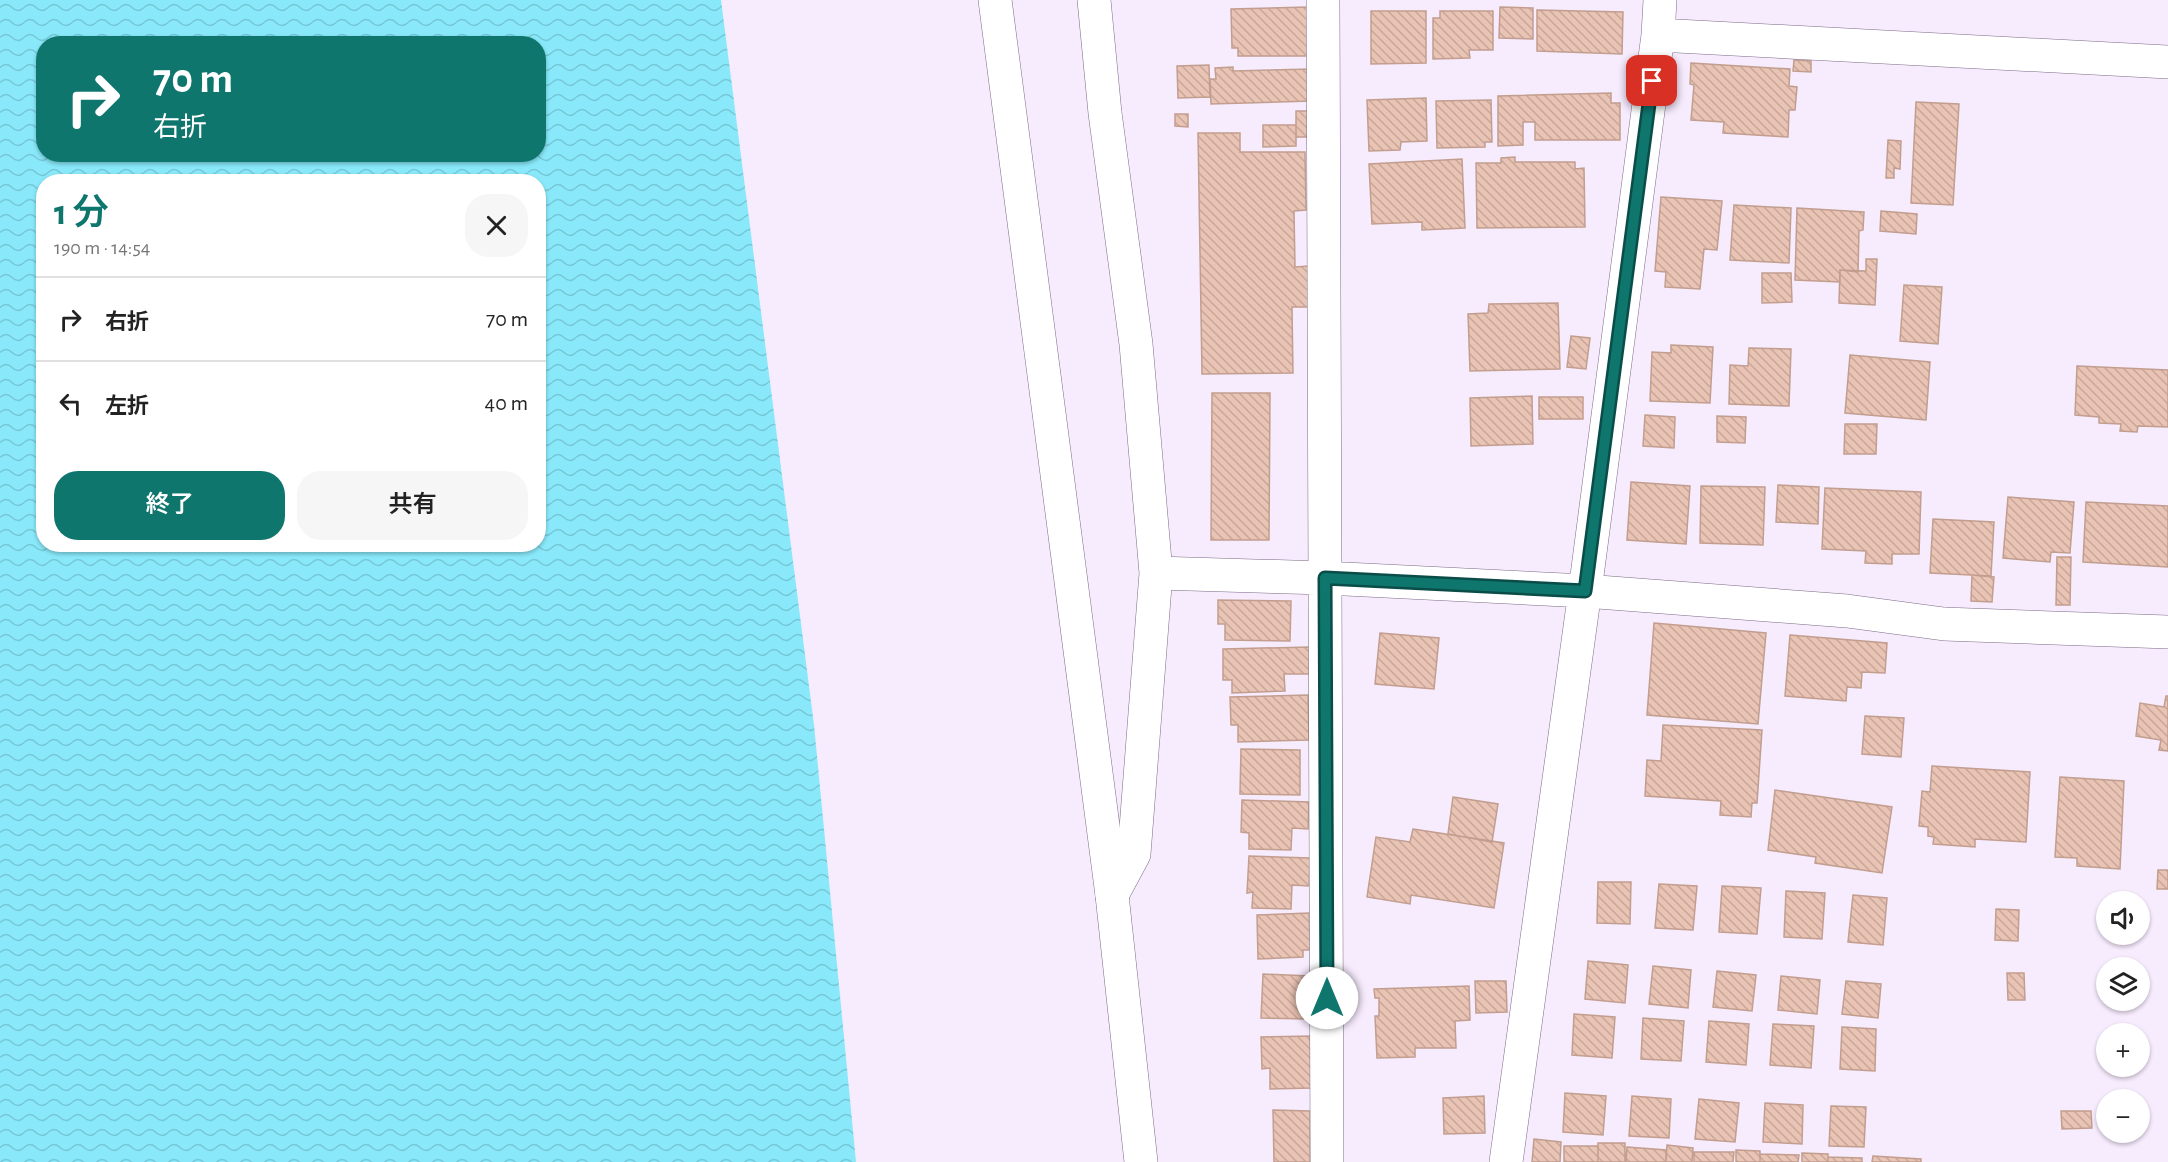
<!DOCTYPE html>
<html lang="ja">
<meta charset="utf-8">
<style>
body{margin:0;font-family:"Alegreya Sans","Noto Sans JP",sans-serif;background:#f6f6f6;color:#222;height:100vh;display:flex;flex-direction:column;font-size:22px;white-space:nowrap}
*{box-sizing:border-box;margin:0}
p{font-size:20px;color:#767676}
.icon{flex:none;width:33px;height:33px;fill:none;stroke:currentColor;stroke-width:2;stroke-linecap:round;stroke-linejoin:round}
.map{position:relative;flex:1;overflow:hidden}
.side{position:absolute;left:36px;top:174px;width:510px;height:378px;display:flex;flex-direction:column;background:#fff;border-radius:24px;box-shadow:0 2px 4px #0004}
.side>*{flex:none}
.hud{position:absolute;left:36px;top:36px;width:510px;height:126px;border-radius:24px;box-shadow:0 2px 4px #0004;background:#0f766e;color:#fff;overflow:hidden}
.fabs{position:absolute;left:2096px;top:891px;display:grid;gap:12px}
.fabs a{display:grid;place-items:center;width:54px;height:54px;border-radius:50%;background:#fff;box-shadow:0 2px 4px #0004;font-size:30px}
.pin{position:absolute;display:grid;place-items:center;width:51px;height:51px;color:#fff;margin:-26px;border-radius:12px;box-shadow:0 3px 9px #0006}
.me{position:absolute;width:66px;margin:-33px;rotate:0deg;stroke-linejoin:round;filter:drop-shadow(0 0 4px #0008)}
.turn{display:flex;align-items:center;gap:21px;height:126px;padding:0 18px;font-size:27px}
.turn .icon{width:78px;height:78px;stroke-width:2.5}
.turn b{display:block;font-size:42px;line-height:51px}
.round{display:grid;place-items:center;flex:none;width:63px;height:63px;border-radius:24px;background:#f6f6f6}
.headline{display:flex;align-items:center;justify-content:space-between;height:102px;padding:0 18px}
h1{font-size:36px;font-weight:600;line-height:45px;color:#0f766e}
.button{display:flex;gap:12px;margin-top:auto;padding:12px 18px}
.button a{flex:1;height:69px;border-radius:24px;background:#0f766e;color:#fff;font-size:24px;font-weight:600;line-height:69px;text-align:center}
.button a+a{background:#f6f6f6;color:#222}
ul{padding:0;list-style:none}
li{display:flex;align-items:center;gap:18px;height:84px;padding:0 18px;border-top:2px solid #e0e0e0}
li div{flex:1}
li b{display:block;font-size:22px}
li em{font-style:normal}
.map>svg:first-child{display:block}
.water{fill:url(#water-waves);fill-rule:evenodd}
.building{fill:url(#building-back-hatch);stroke:#c29e8f;stroke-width:1.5}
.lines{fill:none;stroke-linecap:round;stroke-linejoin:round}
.street-casing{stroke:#7d6b87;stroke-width:34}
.secondary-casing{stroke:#7d6b87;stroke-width:34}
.street{stroke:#fff;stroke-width:33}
.secondary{stroke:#fff;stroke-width:33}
.route-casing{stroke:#0a4d48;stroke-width:15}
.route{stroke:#0f766e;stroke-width:10}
</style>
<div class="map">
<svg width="2168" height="1162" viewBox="0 0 2168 1162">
<defs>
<pattern id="water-waves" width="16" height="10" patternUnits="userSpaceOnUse" patternTransform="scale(1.5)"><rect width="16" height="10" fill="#89e9fa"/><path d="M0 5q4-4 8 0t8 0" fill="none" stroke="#76c7d6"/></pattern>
<pattern id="building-back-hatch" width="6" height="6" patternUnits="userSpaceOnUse" patternTransform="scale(1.5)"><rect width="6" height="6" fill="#e9c3b4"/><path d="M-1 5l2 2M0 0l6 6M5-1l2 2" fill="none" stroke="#c7a79a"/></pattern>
</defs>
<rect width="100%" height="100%" fill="#f7ebfe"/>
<path class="water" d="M 0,0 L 721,0 L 814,725 L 856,1162 L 0,1162 ZM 44,44 L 538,44 L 538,154 L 44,154 ZM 44,182 L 538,182 L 538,544 L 44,544 Z"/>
<path class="building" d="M 1308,7 L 1310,56 L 1238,56 L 1238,48 L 1232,48 L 1231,9 Z
M 1500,7 L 1533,8 L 1533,39 L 1499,38 Z
M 1537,10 L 1623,12 L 1622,54 L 1537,51 Z
M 1371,11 L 1426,11 L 1426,63 L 1371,64 Z
M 1440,11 L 1493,11 L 1493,50 L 1469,50 L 1470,58 L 1433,59 L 1433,18 L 1440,18 Z
M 1794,60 L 1811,61 L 1811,72 L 1793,71 Z
M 1691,63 L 1790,69 L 1789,86 L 1797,87 L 1795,110 L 1789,110 L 1788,137 L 1723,133 L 1724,122 L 1691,120 L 1694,85 L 1690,84 Z
M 1209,65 L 1210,97 L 1178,98 L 1177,66 Z
M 1233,67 L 1233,71 L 1311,69 L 1311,101 L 1211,104 L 1210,79 L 1216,79 L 1215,68 Z
M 1611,93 L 1611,103 L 1620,103 L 1620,140 L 1535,140 L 1535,122 L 1523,122 L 1523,145 L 1498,146 L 1498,96 Z
M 1426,98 L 1427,141 L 1401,142 L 1400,150 L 1369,151 L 1367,100 Z
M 1491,100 L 1492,142 L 1485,142 L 1485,147 L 1437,148 L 1436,101 Z
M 1916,102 L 1959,104 L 1953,205 L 1911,203 Z
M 1296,111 L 1312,111 L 1312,137 L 1296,137 Z
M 1175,114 L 1188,114 L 1188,127 L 1175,126 Z
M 1263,125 L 1296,125 L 1296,146 L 1263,147 Z
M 1198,133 L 1240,133 L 1240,152 L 1305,152 L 1306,210 L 1294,211 L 1295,267 L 1308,266 L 1309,307 L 1292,307 L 1293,373 L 1202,374 Z
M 1888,140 L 1901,141 L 1900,169 L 1894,168 L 1894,178 L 1886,178 Z
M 1515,157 L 1515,162 L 1575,162 L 1575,169 L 1584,168 L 1585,227 L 1477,228 L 1476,163 L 1501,163 L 1501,158 Z
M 1462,159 L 1465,228 L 1422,230 L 1422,222 L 1372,224 L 1369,164 Z
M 1661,197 L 1722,201 L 1717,250 L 1704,249 L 1700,289 L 1665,287 L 1666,272 L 1655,271 Z
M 1734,205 L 1791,208 L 1789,263 L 1730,260 Z
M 1797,208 L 1864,212 L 1863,230 L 1859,231 L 1858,272 L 1840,270 L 1840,282 L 1795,280 Z
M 1881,211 L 1917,214 L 1916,234 L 1880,231 Z
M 1866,259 L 1877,259 L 1875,305 L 1839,303 L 1840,270 L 1866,271 Z
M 1762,273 L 1791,273 L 1792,302 L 1762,303 Z
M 1904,285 L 1942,287 L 1938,344 L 1900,341 Z
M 1558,303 L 1560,369 L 1470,371 L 1468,314 L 1488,313 L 1489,304 Z
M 1571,336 L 1590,338 L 1586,369 L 1567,367 Z
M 1671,345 L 1713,347 L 1710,403 L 1650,401 L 1652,352 L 1671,353 Z
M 1749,348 L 1791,349 L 1789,406 L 1729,404 L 1730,365 L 1748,366 Z
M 1850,355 L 1930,362 L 1926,420 L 1845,413 Z
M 2077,366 L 2168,370 L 2168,427 L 2138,426 L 2137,432 L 2120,431 L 2121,424 L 2099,423 L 2099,417 L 2075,415 Z
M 1212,393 L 1270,393 L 1269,540 L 1211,540 Z
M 1532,396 L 1533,444 L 1471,446 L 1470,398 Z
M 1539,397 L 1583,397 L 1583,419 L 1539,419 Z
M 1645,415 L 1675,417 L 1674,448 L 1643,446 Z
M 1717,416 L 1746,417 L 1745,443 L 1717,442 Z
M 1845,424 L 1877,424 L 1876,454 L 1844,454 Z
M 1631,482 L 1690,486 L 1686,544 L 1627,540 Z
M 1778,485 L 1819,487 L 1818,524 L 1776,522 Z
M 1701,486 L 1765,487 L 1763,545 L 1700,543 Z
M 1825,488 L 1921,492 L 1919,554 L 1892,554 L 1892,564 L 1865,563 L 1866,551 L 1822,549 Z
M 2008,497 L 2074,502 L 2070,553 L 2051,552 L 2050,562 L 2003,558 Z
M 2086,502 L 2168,506 L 2168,567 L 2083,562 Z
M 1933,519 L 1994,522 L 1991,576 L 1930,573 Z
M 2057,557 L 2071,557 L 2070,605 L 2056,605 Z
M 1972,575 L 1994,577 L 1992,602 L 1971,601 Z
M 1218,600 L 1291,601 L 1290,641 L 1225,640 L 1225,624 L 1218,624 Z
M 1654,623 L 1766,633 L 1758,724 L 1647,715 Z
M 1380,633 L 1439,638 L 1434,689 L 1375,684 Z
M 1790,635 L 1887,643 L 1885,673 L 1862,672 L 1861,688 L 1847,687 L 1846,701 L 1785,696 Z
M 1309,647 L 1309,674 L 1284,674 L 1285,691 L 1232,693 L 1232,680 L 1223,680 L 1223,649 Z
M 1308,695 L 1309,740 L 1238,742 L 1238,725 L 1231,725 L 1230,697 Z
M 2166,696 L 2168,696 L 2168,751 L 2159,750 L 2161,740 L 2136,736 L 2140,703 L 2164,707 Z
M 1865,716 L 1904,718 L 1901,757 L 1862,754 Z
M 1663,725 L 1762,730 L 1757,803 L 1752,803 L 1751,817 L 1720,815 L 1721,801 L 1645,796 L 1647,760 L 1661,761 Z
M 1241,749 L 1300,750 L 1300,795 L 1240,794 Z
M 1932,766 L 2030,772 L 2026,842 L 1975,839 L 1975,847 L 1933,844 L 1934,837 L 1928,836 L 1928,827 L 1919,826 L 1922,791 L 1930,792 Z
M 2060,777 L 2124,781 L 2120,869 L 2077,866 L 2077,858 L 2055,857 Z
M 1775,790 L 1892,807 L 1882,873 L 1815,863 L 1816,857 L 1768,850 Z
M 1453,797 L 1498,804 L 1492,842 L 1448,834 Z
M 1242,800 L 1309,802 L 1308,829 L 1292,828 L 1291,850 L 1249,849 L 1249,833 L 1241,832 Z
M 1413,829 L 1504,843 L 1494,908 L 1411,895 L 1410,904 L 1367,897 L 1376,837 L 1410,842 Z
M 1249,856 L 1310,858 L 1309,886 L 1292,885 L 1291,909 L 1252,908 L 1253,892 L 1247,893 Z
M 2158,870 L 2168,870 L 2168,889 L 2157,889 Z
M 1598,882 L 1631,882 L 1630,924 L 1597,923 Z
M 1659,884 L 1697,886 L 1693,930 L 1655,928 Z
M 1722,886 L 1761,888 L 1757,934 L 1719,932 Z
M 1786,891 L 1825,893 L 1822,939 L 1784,937 Z
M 1853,895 L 1887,898 L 1883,945 L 1848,942 Z
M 1996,909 L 2019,910 L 2018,941 L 1995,940 Z
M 1309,913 L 1310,950 L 1303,950 L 1303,957 L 1258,959 L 1257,915 Z
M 1588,961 L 1628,965 L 1625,1003 L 1585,999 Z
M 1653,966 L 1691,970 L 1688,1008 L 1649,1004 Z
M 1717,971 L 1756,975 L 1752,1011 L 1713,1007 Z
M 2007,973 L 2024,973 L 2025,1000 L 2008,1000 Z
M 1263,974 L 1310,976 L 1309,1019 L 1261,1018 Z
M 1781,976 L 1820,980 L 1817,1014 L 1778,1010 Z
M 1475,981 L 1506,981 L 1507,1012 L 1476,1013 Z
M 1846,981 L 1881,984 L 1878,1018 L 1842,1014 Z
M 1469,986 L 1470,1020 L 1455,1021 L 1456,1048 L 1415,1048 L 1415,1057 L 1377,1058 L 1375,1016 L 1379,1016 L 1379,998 L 1375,998 L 1374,989 Z
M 1574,1014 L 1615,1017 L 1612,1058 L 1572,1055 Z
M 1643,1018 L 1684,1021 L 1681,1061 L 1641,1059 Z
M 1709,1021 L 1749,1024 L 1746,1065 L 1706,1062 Z
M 1773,1024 L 1814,1026 L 1811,1068 L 1770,1065 Z
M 1842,1027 L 1876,1029 L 1875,1071 L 1840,1069 Z
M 1314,1036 L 1312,1088 L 1270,1089 L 1270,1068 L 1262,1069 L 1261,1037 Z
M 1565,1093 L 1606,1096 L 1603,1135 L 1563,1132 Z
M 1484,1096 L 1485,1133 L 1444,1134 L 1443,1098 Z
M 1632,1096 L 1671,1099 L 1669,1138 L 1629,1136 Z
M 1699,1099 L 1739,1103 L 1735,1142 L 1695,1139 Z
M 1765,1103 L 1803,1105 L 1802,1144 L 1763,1142 Z
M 1831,1106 L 1866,1107 L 1864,1147 L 1829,1146 Z
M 1273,1110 L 1310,1111 L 1310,1162 L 1274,1162 Z
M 2061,1111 L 2091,1111 L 2092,1128 L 2062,1129 Z
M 1534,1139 L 1561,1142 L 1560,1162 L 1532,1162 Z
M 1598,1143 L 1625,1143 L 1625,1162 L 1598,1162 Z
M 1667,1145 L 1693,1148 L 1692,1162 L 1666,1162 Z
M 1564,1146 L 1598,1146 L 1598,1162 L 1564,1162 Z
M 1627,1147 L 1666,1150 L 1666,1162 L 1626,1162 Z
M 1736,1150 L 1760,1151 L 1760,1162 L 1736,1162 Z
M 1694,1152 L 1734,1152 L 1733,1162 L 1694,1162 Z
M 1802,1153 L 1828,1154 L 1828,1162 L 1802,1162 Z
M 1760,1154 L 1799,1155 L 1798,1162 L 1760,1162 Z
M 1873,1156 L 1921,1159 L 1921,1162 L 1872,1162 Z
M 1828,1157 L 1862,1158 L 1862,1162 L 1828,1162 Z"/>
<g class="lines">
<defs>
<path id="street" d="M 1094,0 L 1105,113 L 1136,344 L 1156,573 L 1134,854 L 1112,895
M 1323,0 L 1327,1162
M 1658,35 L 2168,62
M 1156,573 L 1325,578 L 1585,591 L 1847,611 L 1944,624 L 2168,632
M 1506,1162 L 1585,591 L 1658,35 L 1660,0"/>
<path id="secondary" d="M 995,0 L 1112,895 L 1141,1162"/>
</defs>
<use href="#street" class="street-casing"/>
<use href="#secondary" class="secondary-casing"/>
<use href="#street" class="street"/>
<use href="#secondary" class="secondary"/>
</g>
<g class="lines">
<defs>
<path id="route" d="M 1327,998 L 1325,578 L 1585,591 L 1652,81"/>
</defs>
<use href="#route" class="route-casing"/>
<use href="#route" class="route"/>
</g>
</svg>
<div class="fabs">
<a><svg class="icon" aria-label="sound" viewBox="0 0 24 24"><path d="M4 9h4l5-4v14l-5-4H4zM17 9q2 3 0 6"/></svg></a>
<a><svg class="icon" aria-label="layers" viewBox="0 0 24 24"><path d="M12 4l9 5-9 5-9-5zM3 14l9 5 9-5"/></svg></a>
<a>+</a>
<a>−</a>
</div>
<div class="pin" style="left:1652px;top:81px;background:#d93025"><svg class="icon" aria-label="arrive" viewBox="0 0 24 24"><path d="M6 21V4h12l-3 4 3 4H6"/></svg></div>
<svg class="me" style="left:1327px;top:998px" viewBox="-20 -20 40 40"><circle r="19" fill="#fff"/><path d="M0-13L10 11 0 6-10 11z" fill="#0f766e"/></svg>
<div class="hud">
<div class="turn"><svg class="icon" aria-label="right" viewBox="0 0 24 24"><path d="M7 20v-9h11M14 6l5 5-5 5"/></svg><div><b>70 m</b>右折</div></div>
</div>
<section class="side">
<div class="headline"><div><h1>1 分</h1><p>190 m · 14:54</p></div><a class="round"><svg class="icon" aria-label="close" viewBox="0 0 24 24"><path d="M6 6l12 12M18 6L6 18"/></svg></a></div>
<ul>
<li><svg class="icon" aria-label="right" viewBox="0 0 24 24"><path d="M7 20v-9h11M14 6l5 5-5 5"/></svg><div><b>右折</b></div><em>70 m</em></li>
<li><svg class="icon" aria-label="left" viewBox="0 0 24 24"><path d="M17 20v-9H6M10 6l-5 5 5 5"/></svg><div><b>左折</b></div><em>40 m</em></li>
</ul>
<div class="button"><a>終了</a><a>共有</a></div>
</section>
</div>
